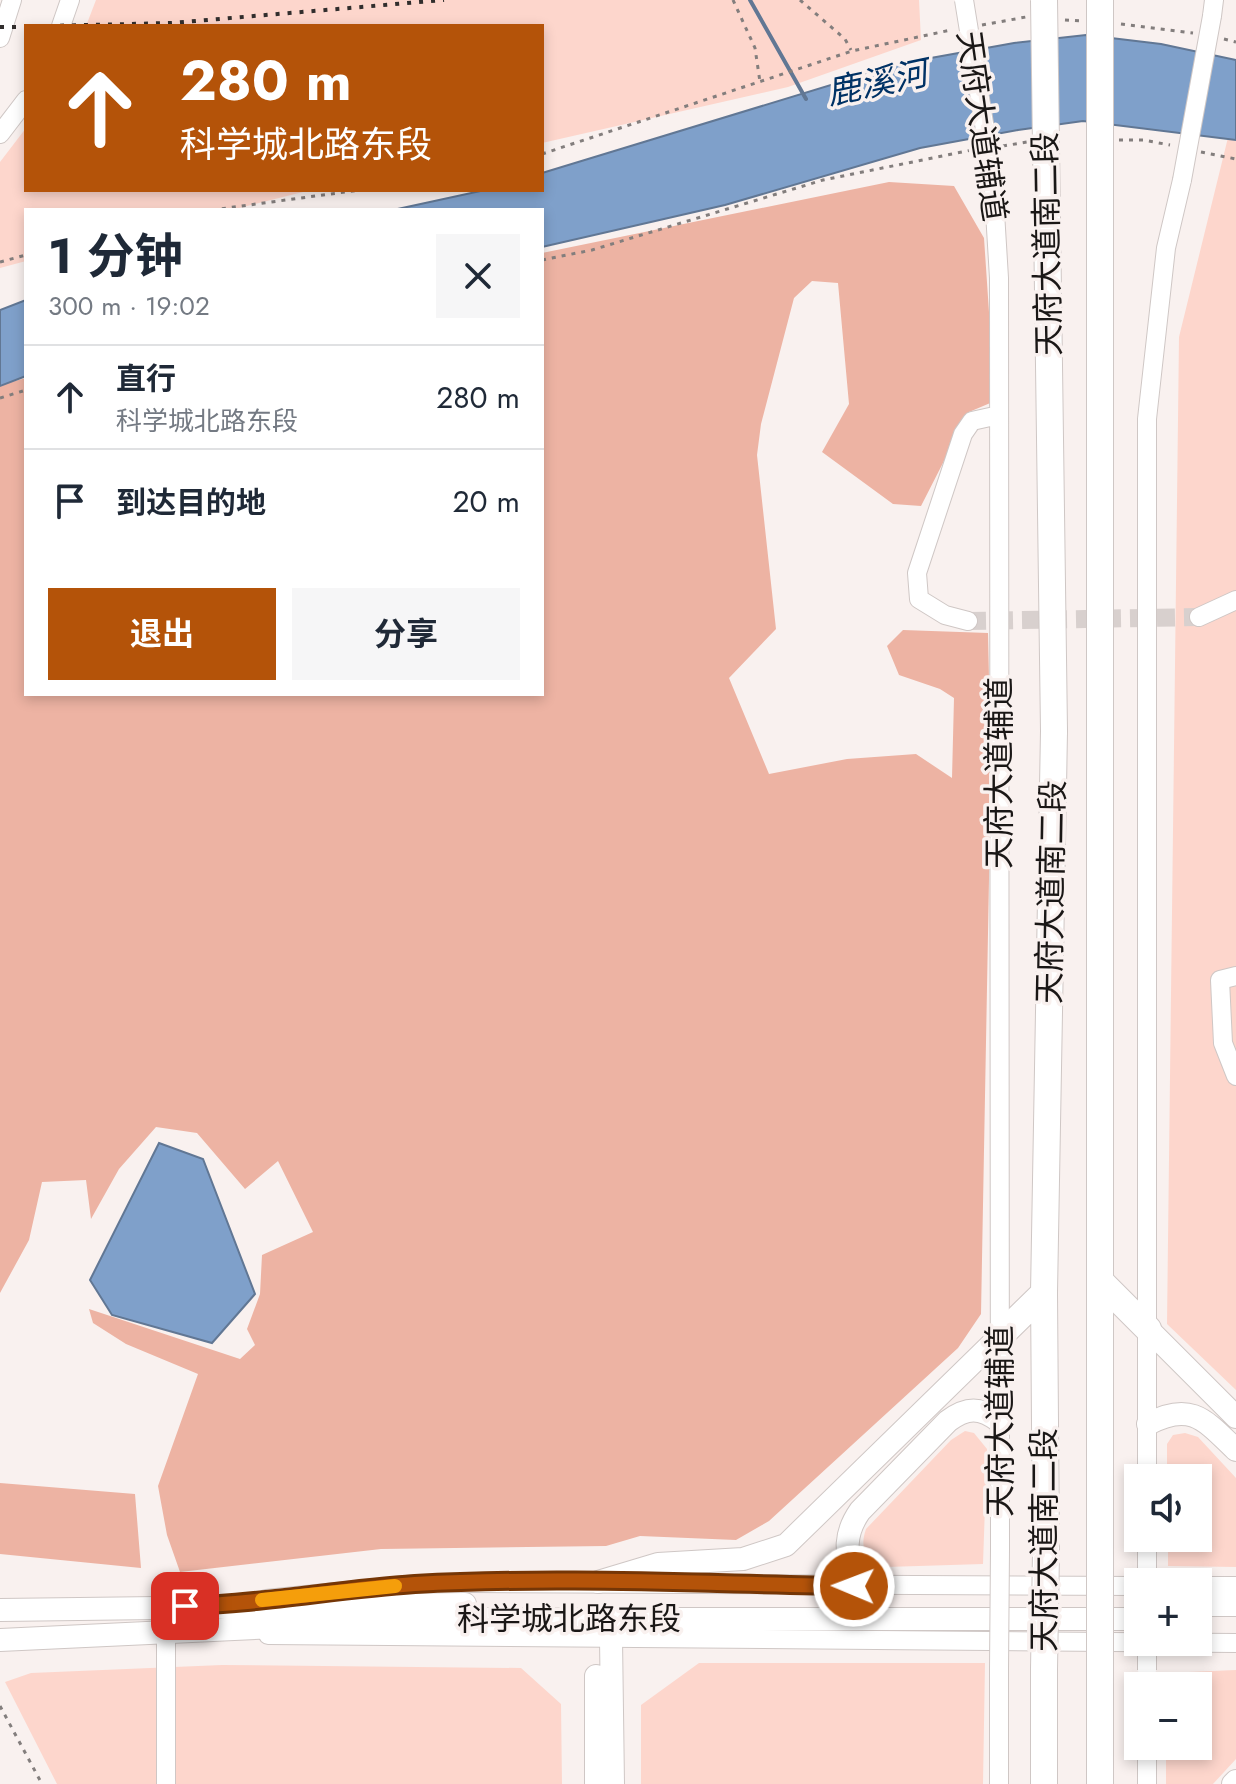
<!DOCTYPE html>
<html lang="zh">
<meta charset="utf-8">
<style>
body{margin:0;font-family:Jost,"Noto Sans SC",sans-serif;background:#f6f6f7;color:#1f2937;height:100vh;display:flex;flex-direction:column;font-size:30px;white-space:nowrap}
*{box-sizing:border-box;margin:0}
p{font-size:26px;color:#747a83}
.icon{flex:none;width:44px;height:44px;fill:none;stroke:currentColor;stroke-width:2;stroke-linecap:round;stroke-linejoin:round}
.map{position:relative;flex:1;overflow:hidden}
.details{position:absolute;left:24px;top:208px;width:520px;height:488px;display:flex;flex-direction:column;background:#fff;border-radius:0px;box-shadow:0 4px 12px #0003}
.details>*{flex:none}
.top-card{position:absolute;left:24px;top:24px;width:520px;height:168px;border-radius:0px;box-shadow:0 4px 12px #0003;background:#b45309;color:#fff;overflow:hidden}
.fabs{position:absolute;left:1124px;top:1464px;display:grid;gap:16px}
.fabs a{display:grid;place-items:center;width:88px;height:88px;border-radius:0px;background:#fff;box-shadow:0 4px 12px #0003;font-size:40px}
.pin{position:absolute;display:grid;place-items:center;width:68px;height:68px;color:#fff;margin:-34px;border-radius:16px;box-shadow:0 4px 12px #0006}
.me{position:absolute;width:88px;margin:-44px;rotate:271deg;stroke-linejoin:round;filter:drop-shadow(0 0 6px #0008)}
.turn{display:flex;align-items:center;gap:28px;height:168px;padding:0 24px;font-size:36px}
.turn .icon{width:104px;height:104px;stroke-width:2.5}
.turn b{display:block;font-size:56px;line-height:68px}
.round{display:grid;place-items:center;flex:none;width:84px;height:84px;border-radius:0px;background:#f6f6f7}
.head{display:flex;align-items:center;justify-content:space-between;height:136px;padding:0 24px}
h1{font-size:48px;font-weight:700;line-height:60px}
.primary-button{display:flex;gap:16px;margin-top:auto;padding:16px 24px}
.primary-button a{flex:1;height:92px;border-radius:0px;background:#b45309;color:#fff;font-size:32px;font-weight:700;line-height:92px;text-align:center}
.primary-button a+a{background:#f6f6f7;color:#1f2937}
ul{padding:0;list-style:none}
li{display:flex;align-items:center;gap:24px;height:104px;padding:0 24px;border-top:2px solid #e0e1e3}
li div{flex:1}
li b{display:block;font-size:30px}
li em{font-style:normal}
.map>svg:first-child{display:block}
.green{fill:#fdd6cc}
.forest{fill:#edb3a3}
.water{fill:#7fa0ca;stroke:#617794;stroke-width:2}
.lines{fill:none;stroke-linecap:round;stroke-linejoin:round}
.stream{stroke:#617794;stroke-width:4}
.minor-tunnel{stroke:#d8d0ce;stroke-width:18;stroke-dasharray:18 9;stroke-linecap:butt}
.minor-casing{stroke:#cfc7c5;stroke-width:20}
.major-casing{stroke:#cfc7c5;stroke-width:24}
.highway-casing{stroke:#cfc7c5;stroke-width:28}
.path{stroke:#837e7d;stroke-width:3;stroke-dasharray:4 6;stroke-linecap:butt}
.minor{stroke:#fff;stroke-width:18}
.major{stroke:#fff;stroke-width:22}
.highway{stroke:#fff;stroke-width:26}
.rail{stroke:#312e2d;stroke-width:4;stroke-dasharray:4 8;stroke-linecap:butt}
.minor-bridge-casing{stroke:#cfc7c5;stroke-width:20;stroke-linecap:butt}
.highway-bridge-casing{stroke:#cfc7c5;stroke-width:28;stroke-linecap:butt}
.minor-bridge{stroke:#fff;stroke-width:18}
.highway-bridge{stroke:#fff;stroke-width:26}
.route-casing{stroke:#753606;stroke-width:20}
.route{stroke:#b45309;stroke-width:14}
.slow{stroke:#f59e0b;stroke-width:14}
.labels{text-anchor:middle;dominant-baseline:central;stroke-width:7;stroke-linejoin:round;paint-order:stroke}
.street-label{font-size:32px;fill:#1a1716;stroke:#f9f1ef}
.water-label{font-size:34px;font-style:italic;fill:#003265;stroke:#f9f1ef}
</style>
<div class="map">
<svg width="1236" height="1784" viewBox="0 0 1236 1784">
<rect width="100%" height="100%" fill="#f9f1ef"/>
<path class="green" d="M 96,0 L 919,0 L 921,40 L 788,87 L 542,143 L 542,26 L 86,26 Z
M 1236,105 L 1236,1390 L 1167,1324 L 1179,337 Z
M 26,128 L 26,190 L 311,190 L 231,210 L 26,210 L 26,261 L 0,268 L 0,162 Z
M 965,1431 L 974,1433 L 987,1449 L 983,1564 L 886,1567 C 866,1562 859,1549 866,1529 L 951,1440 Z
M 1185,1433 L 1198,1437 L 1236,1478 L 1236,1567 L 1168,1566 L 1168,1538 L 1198,1538 L 1198,1478 L 1167,1478 L 1167,1444 L 1173,1435 Z
M 699,1663 L 985,1663 L 983,1784 L 641,1784 L 641,1705 Z
M 222,1665 L 521,1668 L 561,1704 L 562,1784 L 57,1784 L 5,1682 L 31,1673 Z
M 1236,1670 L 1236,1759 L 1213,1784 L 1166,1784 L 1166,1746 L 1198,1746 L 1198,1686 L 1165,1686 L 1165,1673 Z"/>
<path class="forest" d="M 889,182 L 954,186 L 984,238 L 995,401 L 969,412 L 921,506 L 893,504 L 822,452 L 849,404 L 838,283 L 812,281 L 794,298 L 761,424 L 757,455 L 776,629 L 729,678 L 769,774 L 847,759 L 916,754 L 952,778 L 954,698 L 940,689 L 899,675 L 887,646 L 903,630 L 988,633 L 991,770 L 981,1314 L 958,1348 L 769,1521 L 736,1540 L 640,1536 L 606,1546 L 381,1549 L 180,1572 L 167,1535 L 158,1486 L 198,1374 L 126,1344 L 93,1323 L 89,1309 L 240,1359 L 255,1345 L 247,1329 L 260,1294 L 262,1255 L 313,1232 L 278,1161 L 245,1189 L 197,1133 L 156,1127 L 119,1169 L 91,1219 L 86,1180 L 42,1182 L 29,1240 L 0,1293 L 0,385 L 26,378 L 26,694 L 542,694 L 542,253 Z
M 0,1483 L 135,1494 L 141,1568 L 0,1554 Z"/>
<path class="water" d="M 1086,35 L 1161,44 L 1236,60 L 1236,140 L 1083,121 L 1018,130 L 920,148 L 725,205 L 542,247 L 542,210 L 393,210 L 485,190 L 542,190 L 542,173 L 903,63 L 1014,43 Z
M 26,300 L 26,376 L 0,386 L 0,310 Z
M 159,1143 L 203,1159 L 255,1294 L 212,1343 L 112,1315 L 90,1280 Z"/>
<g class="lines">
<path class="stream" d="M 750,0 L 806,99"/>
<path class="minor-tunnel" d="M 968,621 L 1199,617"/>
<defs>
<path id="minor" d="M 1212,16 L 1214,0
M 61,26 L 70,0
M 0,38 L 12,0
M 0,134 L 26,100
M 993,179 L 999,278 L 1000,1549
M 1199,617 L 1236,600
M 968,621 L 945,615 L 919,599 L 917,573 L 963,434 L 972,421 L 999,415
M 1236,976 L 1220,980 L 1223,1043 L 1236,1076
M 1147,1478 L 1147,419 L 1166,248 L 1182,180
M 1147,1538 L 1147,1582
M 1198,1586 L 1236,1586
M 266,1599 L 416,1584 L 473,1583 L 1138,1586
M 166,1635 L 166,1784
M 268,1635 L 1236,1643
M 1147,1746 L 1147,1784
M 999,1784 L 999,1669"/>
<path id="major" d="M 1148,1329 L 1236,1417
M 1148,1424 C 1191,1401 1205,1420 1236,1450
M 598,1582 L 658,1564 L 743,1559 L 786,1545 L 999,1337
M 854,1586 C 848,1556 841,1538 860,1511 L 948,1421 C 967,1407 980,1407 999,1421
M 1198,1605 L 1236,1605
M 0,1610 L 465,1604
M 611,1639 L 613,1784
M 0,1640 L 443,1619 L 1138,1619
M 596,1784 L 596,1676
M 1233,1784 L 1236,1781"/>
<path id="highway" d="M 1100,739 L 1100,1559
M 1100,1281 L 1148,1329
M 999,1337 L 1044,1293
M 1046,1552 L 1044,1293 L 1054,731
M 1044,1784 L 1044,1669
M 1100,1784 L 1100,1669"/>
</defs>
<use href="#minor" class="minor-casing"/>
<use href="#major" class="major-casing"/>
<use href="#highway" class="highway-casing"/>
<path class="path" d="M 733,0 L 755,48 L 760,82
M 800,0 L 845,39 L 851,50
M 1065,20 L 1082,21
M 1121,24 L 1193,33
M 982,25 L 1026,17
M 1224,39 L 1236,42
M 1119,140 L 1143,140 L 1170,145
M 1003,146 L 1027,142
M 1201,152 L 1236,159
M 542,154 L 852,51 L 951,30
M 212,210 L 360,190
M 542,260 L 592,250 L 823,180 L 972,150
M 0,262 L 26,255
M 0,398 L 26,390
M 0,1706 L 42,1784"/>
<use href="#minor" class="minor"/>
<use href="#major" class="major"/>
<use href="#highway" class="highway"/>
<path class="rail" d="M 48,26 L 171,23 L 444,0
M 0,27 L 26,27"/>
<defs>
<path id="minor-bridge" d="M 964,0 L 993,179
M 1182,180 L 1212,16
M 1147,1642 L 1147,1670
M 999,1669 L 1000,1549"/>
<path id="highway-bridge" d="M 1044,0 L 1054,731
M 1100,0 L 1100,739
M 1100,1559 L 1100,1669
M 1044,1669 L 1046,1552"/>
</defs>
<use href="#minor-bridge" class="minor-bridge-casing"/>
<use href="#highway-bridge" class="highway-bridge-casing"/>
<use href="#minor-bridge" class="minor-bridge"/>
<use href="#highway-bridge" class="highway-bridge"/>
</g>
<g class="lines">
<defs>
<path id="route" d="M 185,1606 C 262,1604 338,1589 415,1584 C 561,1576 708,1584 854,1586"/>
</defs>
<use href="#route" class="route-casing"/>
<use href="#route" class="route"/>
<path class="slow" d="M 262,1600 L 395,1586"/>
</g>
<g class="labels">
<g class="street-label">
<text transform="translate(982 126) rotate(82)">天府大道辅道</text>
<text transform="translate(1047 244) rotate(-91)">天府大道南二段</text>
<text transform="translate(999 773) rotate(-90)">天府大道辅道</text>
<text transform="translate(1051 892) rotate(-89)">天府大道南二段</text>
<text transform="translate(1000 1421) rotate(-90)">天府大道辅道</text>
<text transform="translate(1044 1540) rotate(-90)">天府大道南二段</text>
<text x="569" y="1619">科学城北路东段</text>
</g>
<g class="water-label">
<text transform="translate(877 83) rotate(-12)">鹿溪河</text>
</g>
</g>
</svg>
<div class="fabs">
<a><svg class="icon" aria-label="sound" viewBox="0 0 24 24"><path d="M4 9h4l5-4v14l-5-4H4zM17 9q2 3 0 6"/></svg></a>
<a>+</a>
<a>−</a>
</div>
<div class="pin" style="left:185px;top:1606px;background:#d93025"><svg class="icon" aria-label="arrive" viewBox="0 0 24 24"><path d="M6 21V4h12l-3 4 3 4H6"/></svg></div>
<svg class="me" style="left:854px;top:1586px" viewBox="-20 -20 40 40"><circle r="17" fill="#b45309" stroke="#fff" stroke-width="3"/><path d="M0-11L8 9 0 5-8 9z" fill="#fff"/></svg>
<div class="top-card">
<div class="turn"><svg class="icon" aria-label="ahead" viewBox="0 0 24 24"><path d="M12 20V5M6 11l6-6 6 6"/></svg><div><b>280 m</b>科学城北路东段</div></div>
</div>
<section class="details">
<div class="head"><div><h1>1 分钟</h1><p>300 m · 19:02</p></div><a class="round"><svg class="icon" aria-label="close" viewBox="0 0 24 24"><path d="M6 6l12 12M18 6L6 18"/></svg></a></div>
<ul>
<li><svg class="icon" aria-label="ahead" viewBox="0 0 24 24"><path d="M12 20V5M6 11l6-6 6 6"/></svg><div><b>直行</b><p>科学城北路东段</p></div><em>280 m</em></li>
<li><svg class="icon" aria-label="arrive" viewBox="0 0 24 24"><path d="M6 21V4h12l-3 4 3 4H6"/></svg><div><b>到达目的地</b></div><em>20 m</em></li>
</ul>
<div class="primary-button"><a>退出</a><a>分享</a></div>
</section>
</div>
